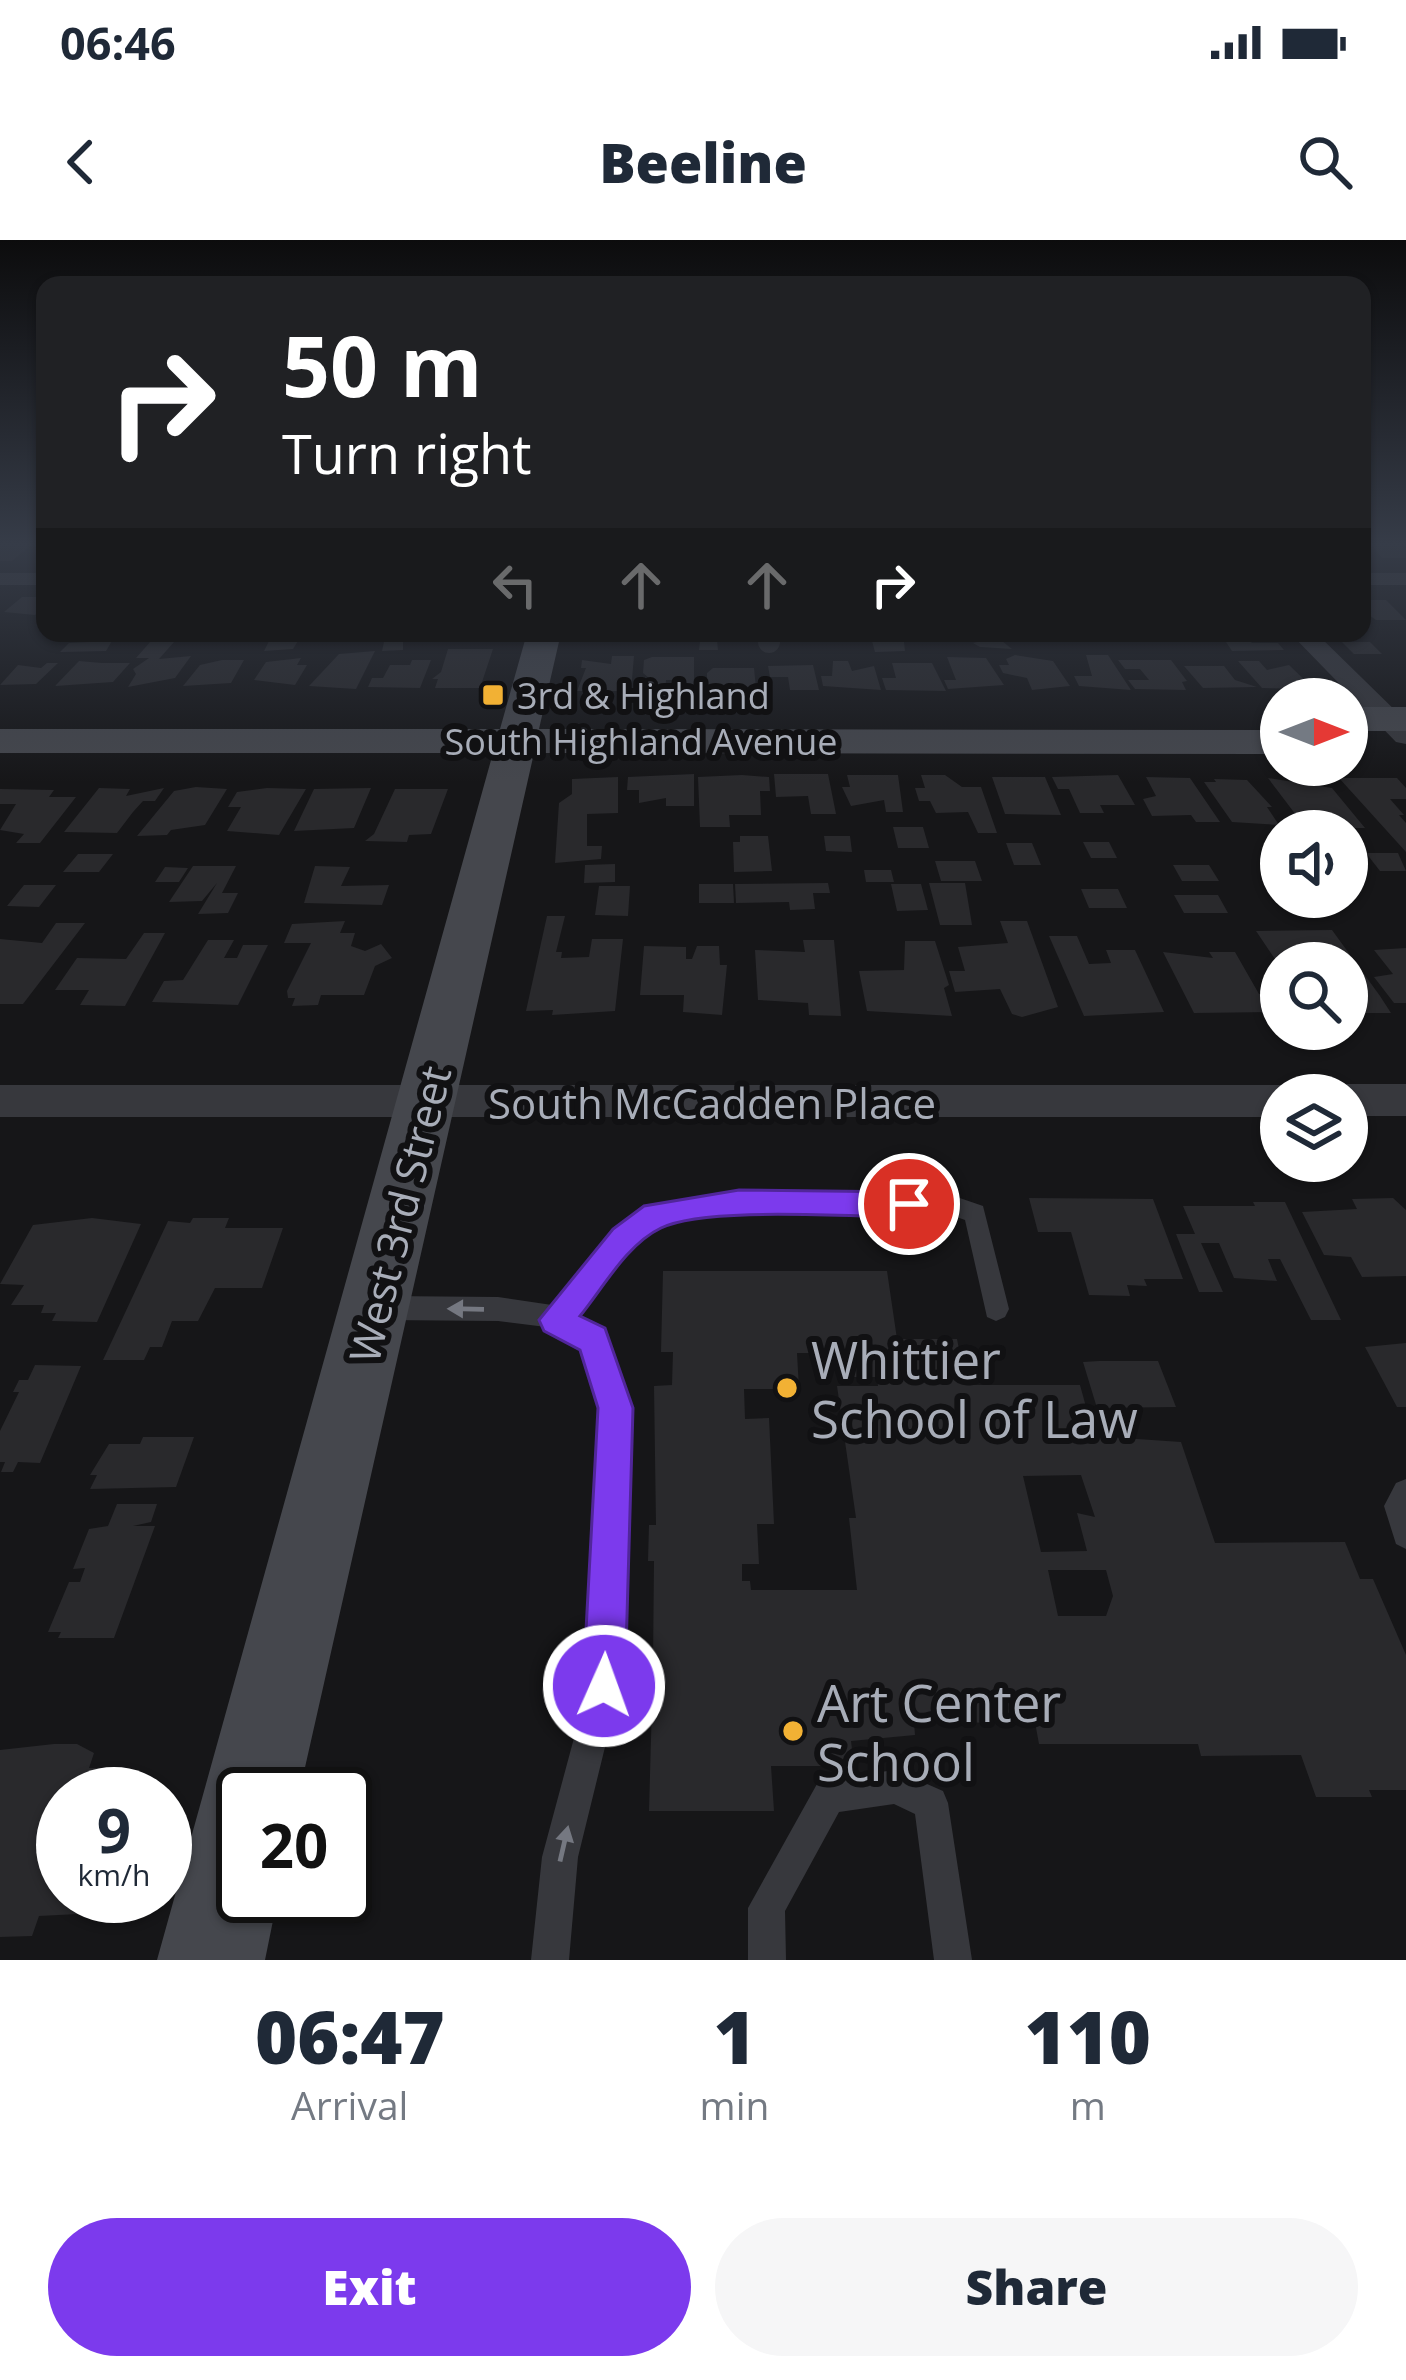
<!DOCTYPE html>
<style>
body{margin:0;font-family:"Open Sans",sans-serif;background:#f6f6f7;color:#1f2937;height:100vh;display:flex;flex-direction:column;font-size:45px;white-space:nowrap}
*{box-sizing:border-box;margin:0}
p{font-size:39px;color:#747a83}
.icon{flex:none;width:66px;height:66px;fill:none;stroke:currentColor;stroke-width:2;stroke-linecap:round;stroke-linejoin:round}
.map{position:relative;height:1720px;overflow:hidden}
.panel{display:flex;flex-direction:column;background:#fff;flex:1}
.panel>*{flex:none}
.guide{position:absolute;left:36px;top:36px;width:1335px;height:366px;border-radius:24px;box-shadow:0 3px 9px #0004;background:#202124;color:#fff;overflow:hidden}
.needle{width:78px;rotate:90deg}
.tools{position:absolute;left:1260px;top:438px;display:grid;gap:24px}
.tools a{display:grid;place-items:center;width:108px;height:108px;border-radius:50%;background:#fff;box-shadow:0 3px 9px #0004;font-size:60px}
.speed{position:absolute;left:36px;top:1527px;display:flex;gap:24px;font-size:60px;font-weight:700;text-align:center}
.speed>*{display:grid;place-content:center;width:156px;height:156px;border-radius:50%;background:#fff;box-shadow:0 3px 9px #0004;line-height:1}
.speed small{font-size:30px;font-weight:400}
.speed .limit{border:6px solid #111;border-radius:18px;background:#fff;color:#111}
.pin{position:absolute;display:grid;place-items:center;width:102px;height:102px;color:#fff;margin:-51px;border:6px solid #fff;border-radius:50%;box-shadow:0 3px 12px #0007}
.me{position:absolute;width:132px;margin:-66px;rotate:2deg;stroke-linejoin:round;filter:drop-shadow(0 0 9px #0008)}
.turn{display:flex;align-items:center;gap:42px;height:252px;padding:0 48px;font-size:54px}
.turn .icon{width:156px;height:156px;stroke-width:2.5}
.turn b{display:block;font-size:84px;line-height:102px}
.lanes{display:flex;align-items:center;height:114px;padding:0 48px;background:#0003;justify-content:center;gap:60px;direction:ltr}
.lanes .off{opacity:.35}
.eta{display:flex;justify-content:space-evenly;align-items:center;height:204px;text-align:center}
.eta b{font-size:72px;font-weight:800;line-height:84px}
.cta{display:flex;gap:24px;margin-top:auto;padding:24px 48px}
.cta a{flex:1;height:138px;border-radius:72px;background:#7c3aed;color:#fff;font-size:48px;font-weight:800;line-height:138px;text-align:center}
.cta a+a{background:#f6f6f7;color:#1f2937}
.status{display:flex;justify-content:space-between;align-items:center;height:84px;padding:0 60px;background:#fff;direction:ltr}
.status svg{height:33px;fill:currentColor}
header{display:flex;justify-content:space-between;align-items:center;height:156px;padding:0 48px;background:#fff;font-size:54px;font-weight:800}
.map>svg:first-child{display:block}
.building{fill:#29292c;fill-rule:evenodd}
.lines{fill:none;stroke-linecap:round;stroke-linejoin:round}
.lane{fill:#37383d;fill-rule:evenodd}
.street{fill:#37383d;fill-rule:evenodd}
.secondary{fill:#45474d;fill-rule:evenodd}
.oneway{fill:#757881}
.route{fill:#7c3aed;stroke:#51269a;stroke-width:3}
.poi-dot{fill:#f2b134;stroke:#111113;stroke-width:4.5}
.labels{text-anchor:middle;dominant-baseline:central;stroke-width:12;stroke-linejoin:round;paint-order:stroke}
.far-poi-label{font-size:36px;fill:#a8adb8;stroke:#111113;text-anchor:start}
.far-street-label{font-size:36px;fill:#a8adb8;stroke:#111113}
.street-label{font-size:42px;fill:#a8adb8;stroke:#111113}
.near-poi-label{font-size:51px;fill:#a8adb8;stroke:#111113;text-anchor:start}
</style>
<div class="status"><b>06:46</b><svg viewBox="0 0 49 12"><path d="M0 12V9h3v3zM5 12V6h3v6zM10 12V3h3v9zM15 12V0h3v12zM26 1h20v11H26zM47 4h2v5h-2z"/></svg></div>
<header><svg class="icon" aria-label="back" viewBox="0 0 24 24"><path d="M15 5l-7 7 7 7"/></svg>Beeline<svg class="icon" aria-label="search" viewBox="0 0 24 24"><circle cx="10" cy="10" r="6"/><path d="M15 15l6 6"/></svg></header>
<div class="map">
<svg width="1406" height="1720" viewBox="0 0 1406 1720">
<rect width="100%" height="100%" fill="#161618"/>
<path class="building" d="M 0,301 L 36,301 L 12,321 L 0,321 Z
M 1368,301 L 1394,301 L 1406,310 L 1406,318 L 1382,318 Z
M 22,357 L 45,357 L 45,365 L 35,375 L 4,372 Z
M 1362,360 L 1386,360 L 1406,380 L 1376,380 L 1362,370 Z
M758 402a11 11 0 1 1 22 0a11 11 0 1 1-22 0Z
M 125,393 L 182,393 L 159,419 L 191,416 L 175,438 L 128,447 L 136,434 L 133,429 L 149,418 L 136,418 L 151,401 L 118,401 Z
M 260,393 L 279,393 L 273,401 L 298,401 L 293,409 L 264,411 L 269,401 L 255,401 Z
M 386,393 L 403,393 L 403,410 L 382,411 Z
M 701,393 L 733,393 L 733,400 L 717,400 L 718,410 L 699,410 Z
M 810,393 L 866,393 L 868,400 L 812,398 Z
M 878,393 L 903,393 L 905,411 L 875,412 L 872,401 L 881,401 Z
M 975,393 L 992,393 L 1012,409 L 980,407 L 973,403 L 981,401 Z
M 1220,393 L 1242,393 L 1252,403 L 1278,403 L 1284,410 L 1232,411 Z
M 112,401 L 106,411 L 60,412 L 69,403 Z
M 1342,402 L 1370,402 L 1382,414 L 1354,414 Z
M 448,409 L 493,409 L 480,448 L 435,448 L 438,439 L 432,439 L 441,432 Z
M 375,411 L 356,449 L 309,446 L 339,414 Z
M 1015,415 L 1053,421 L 1070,446 L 1032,450 L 1027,438 L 1003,433 L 999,425 L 1009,425 L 1006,419 Z
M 1086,415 L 1108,415 L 1131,450 L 1079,446 L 1074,436 L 1092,436 Z
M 612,416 L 634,416 L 631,451 L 577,451 L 586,428 L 581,428 L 582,420 L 611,424 Z
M 652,417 L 694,417 L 694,450 L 672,450 L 672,440 L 666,440 L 665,451 L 640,451 L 641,439 L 649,438 L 643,433 L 644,420 Z
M 947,417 L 986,418 L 1004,445 L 948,449 L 944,440 L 956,440 Z
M 301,418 L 297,425 L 307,425 L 295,445 L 254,440 L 266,422 Z
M 222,420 L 244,420 L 231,443 L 183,446 L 200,425 Z
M 412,420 L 431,420 L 420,448 L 368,447 L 372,438 L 383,438 L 390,425 L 410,425 Z
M 1118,420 L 1171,420 L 1187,441 L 1182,442 L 1186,450 L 1135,449 L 1128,440 L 1149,440 L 1140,429 L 1125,429 Z
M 79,421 L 102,423 L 130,423 L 113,442 L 55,446 Z
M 833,421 L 848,421 L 852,431 L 874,426 L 881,450 L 823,446 L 821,436 L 832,436 Z
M 1238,421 L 1259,421 L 1267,430 L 1289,425 L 1314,449 L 1262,448 Z
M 47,423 L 58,423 L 36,444 L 0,445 L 18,425 L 41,428 Z
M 892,423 L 932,423 L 946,451 L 886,450 L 882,438 L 896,438 Z
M 813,425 L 819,450 L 790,450 L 788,437 L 770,437 L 768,426 Z
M 1184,426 L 1224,426 L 1235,440 L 1257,447 L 1203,448 Z
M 713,428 L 754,428 L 756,448 L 707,450 L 707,433 Z
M 694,534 L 694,566 L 666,566 L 666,558 L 639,563 L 639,550 L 627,550 L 628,537 Z
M 774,534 L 828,534 L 836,574 L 811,574 L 808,556 L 776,557 Z
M 742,535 L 769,537 L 770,551 L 760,551 L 761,575 L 729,575 L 730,587 L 700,587 L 698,537 Z
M 847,535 L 898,535 L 903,572 L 886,572 L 884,560 L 851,566 L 842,547 L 850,547 Z
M 921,535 L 945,535 L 962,547 L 981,547 L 997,593 L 978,593 L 968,572 L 936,573 L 930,561 L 919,561 L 915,548 L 925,548 Z
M 1118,535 L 1135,565 L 1100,565 L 1104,573 L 1080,573 L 1069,549 L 1058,549 L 1052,537 Z
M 618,537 L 618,573 L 587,574 L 587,606 L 602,606 L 601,619 L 555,623 L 559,563 L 572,554 L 572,539 Z
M 992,537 L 1045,537 L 1061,575 L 1005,574 Z
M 1146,537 L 1190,538 L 1220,582 L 1196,582 L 1191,575 L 1152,576 L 1143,559 L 1156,556 Z
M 1268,538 L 1332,548 L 1365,588 L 1335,588 L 1327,579 L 1299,579 Z
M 1339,538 L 1397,538 L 1406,548 L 1406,559 L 1390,559 L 1404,575 L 1399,575 L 1406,583 L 1406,612 Z
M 1214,539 L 1247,540 L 1272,567 L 1267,567 L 1279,585 L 1232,582 L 1204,542 L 1216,542 Z
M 196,547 L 227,549 L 205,585 L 171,590 L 167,595 L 137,596 L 174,551 Z
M 99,548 L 130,549 L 126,556 L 164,548 L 155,561 L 143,561 L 133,572 L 117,593 L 64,592 Z
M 267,548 L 306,549 L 279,595 L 227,591 L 241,567 L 228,567 L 237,552 Z
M 371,548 L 354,588 L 294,591 L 314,549 Z
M 0,549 L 54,550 L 49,557 L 76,557 L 40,603 L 16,603 L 24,594 L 0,590 L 16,564 L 0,564 Z
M 395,549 L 448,549 L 431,594 L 409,595 L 407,602 L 365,601 L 374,594 Z
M 893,587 L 923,587 L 929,608 L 898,608 Z
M 740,596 L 768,596 L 772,631 L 734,632 L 733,602 L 740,602 Z
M 824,596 L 850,596 L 852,612 L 826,611 Z
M 1083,602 L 1109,602 L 1117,618 L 1091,618 Z
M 1006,603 L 1032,603 L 1041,625 L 1014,625 Z
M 1366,613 L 1398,613 L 1406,631 L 1380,631 Z
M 78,614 L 113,614 L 99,632 L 63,632 Z
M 935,621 L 975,621 L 982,641 L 941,641 Z
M 615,624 L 615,642 L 584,643 L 585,625 Z
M 1173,625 L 1209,625 L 1219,641 L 1182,641 Z
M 193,626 L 236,626 L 222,653 L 238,653 L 228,673 L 198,674 L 217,643 L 202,661 L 169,662 Z
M 315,626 L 350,627 L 341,646 L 389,645 L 382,665 L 304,663 Z
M 165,627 L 188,628 L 179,642 L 155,642 Z
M 864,630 L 891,630 L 894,642 L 866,642 Z
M 828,643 L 830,653 L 813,653 L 815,669 L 790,670 L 789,662 L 736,663 L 735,644 Z
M 929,643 L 965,643 L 972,685 L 940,685 Z
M 699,644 L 733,644 L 734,663 L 699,663 Z
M 891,644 L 921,644 L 928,670 L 897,671 Z
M 24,645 L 56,645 L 39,667 L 7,666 Z
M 599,646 L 630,646 L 628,676 L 595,675 Z
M 1081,649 L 1118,649 L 1127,668 L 1089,668 Z
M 1174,655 L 1218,655 L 1228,673 L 1184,673 Z
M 547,676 L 565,676 L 556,712 L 562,712 L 561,718 L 589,717 L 592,699 L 623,699 L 615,771 L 552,775 L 553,770 L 526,771 Z
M 345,681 L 340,693 L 355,693 L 351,706 L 365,711 L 381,704 L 392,718 L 375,726 L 364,755 L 321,755 L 318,765 L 292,766 L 295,758 L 288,758 L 287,751 L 311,703 L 284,703 L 292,684 Z
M 1000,681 L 1027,681 L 1058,767 L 1022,777 L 1012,774 L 1000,749 L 955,752 L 949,731 L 965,731 L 958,707 L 1008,703 Z
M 56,683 L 85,683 L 23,764 L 0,764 L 0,699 L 42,703 Z
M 1332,690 L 1380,756 L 1391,773 L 1349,773 L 1347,723 L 1281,723 L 1281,728 L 1256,691 Z
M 144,693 L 165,693 L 125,766 L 80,765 L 89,750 L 55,750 L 77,718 L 126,719 Z
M 1049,696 L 1077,696 L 1089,724 L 1111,723 L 1106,710 L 1135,710 L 1164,772 L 1084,776 Z
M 208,700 L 234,700 L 224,718 L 237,718 L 243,705 L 268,705 L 238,765 L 152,762 L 164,741 L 183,740 Z
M 803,700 L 834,700 L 841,776 L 809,775 L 808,763 L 758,760 L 755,710 L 805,712 Z
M 905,701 L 935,701 L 949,745 L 944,748 L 952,776 L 867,771 L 859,731 L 904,730 Z
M 644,706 L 686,707 L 686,719 L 692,719 L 697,706 L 719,706 L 720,725 L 727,725 L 722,775 L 683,772 L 684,755 L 640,755 Z
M 1406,708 L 1406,763 L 1394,763 L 1374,737 L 1393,734 L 1374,710 Z
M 1163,712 L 1213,718 L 1209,712 L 1235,712 L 1259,754 L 1277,754 L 1281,772 L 1194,773 Z
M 1029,958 L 1153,959 L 1183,1039 L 1144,1039 L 1147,1046 L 1127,1045 L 1130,1056 L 1089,1055 L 1071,992 L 1038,992 Z
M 1393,958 L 1406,970 L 1406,1036 L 1362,1037 L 1351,1017 L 1324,1015 L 1302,972 L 1357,969 L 1352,959 Z
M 1253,962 L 1285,962 L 1341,1080 L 1311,1080 L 1280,1019 L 1268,1019 L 1277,1041 L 1234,1038 L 1219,1003 L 1201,1003 L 1223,1052 L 1199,1052 L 1176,994 L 1195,994 L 1183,966 L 1255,966 Z
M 92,978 L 141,984 L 97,1082 L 52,1081 L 56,1073 L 41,1073 L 44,1065 L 11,1065 L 24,1045 L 0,1044 L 33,985 Z
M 193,978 L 229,978 L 225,988 L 283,988 L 262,1048 L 215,1048 L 198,1081 L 172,1081 L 162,1107 L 150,1107 L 144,1120 L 103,1120 L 168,981 L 190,983 Z
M 663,1031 L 887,1031 L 897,1099 L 957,1099 L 966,1145 L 1080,1145 L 1088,1174 L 1102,1174 L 1108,1197 L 1181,1202 L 1215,1303 L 1345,1302 L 1360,1339 L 1373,1339 L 1406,1415 L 1406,1550 L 1369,1550 L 1372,1557 L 1316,1557 L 1301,1515 L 1201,1516 L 1198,1504 L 1039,1504 L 1035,1482 L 914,1483 L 915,1495 L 851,1501 L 854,1526 L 771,1526 L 774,1571 L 649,1571 L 652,1463 L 645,1457 L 643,1431 L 653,1423 L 654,1321 L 648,1321 L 649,1285 L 656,1285 L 654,1146 L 672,1145 L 673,1112 L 661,1112 ZM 797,1113 L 822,1113 L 823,1123 L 835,1123 L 837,1137 L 877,1137 L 878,1146 L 837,1146 L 856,1278 L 849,1278 L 857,1350 L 751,1350 L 750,1341 L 742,1341 L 742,1324 L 759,1324 L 757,1284 L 774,1284 L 769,1178 L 745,1179 L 744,1149 L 799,1149 ZM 1081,1235 L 1095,1277 L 1077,1273 L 1087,1311 L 1041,1312 L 1023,1236 ZM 1048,1330 L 1106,1330 L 1113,1356 L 1106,1376 L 1058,1376 Z
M 1406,1103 L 1406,1167 L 1397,1167 L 1365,1107 Z
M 1099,1121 L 1158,1121 L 1176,1167 L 1097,1168 L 1083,1122 Z
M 35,1125 L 81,1126 L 40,1223 L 18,1222 L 13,1232 L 1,1232 L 5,1222 L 0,1222 L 0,1191 L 19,1152 L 13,1152 L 19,1140 L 28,1140 Z
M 143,1197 L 194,1197 L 176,1247 L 90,1249 L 97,1235 L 90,1235 L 109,1204 L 140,1204 Z
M 117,1264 L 157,1264 L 151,1282 L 133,1286 L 155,1286 L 114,1398 L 58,1398 L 61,1392 L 48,1392 L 69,1342 L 80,1342 L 85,1328 L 73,1329 L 89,1289 L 108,1286 Z
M 54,1504 L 77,1504 L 94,1513 L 89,1528 L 124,1528 L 116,1554 L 63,1554 L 63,1656 L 84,1656 L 78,1674 L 39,1676 L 32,1696 L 0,1697 L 0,1510 Z"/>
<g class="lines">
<path class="lane" d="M 760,951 L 951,955 L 983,966 L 1009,1069 L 1005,1077 L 996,1081 L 987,1077 L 965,980 L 951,975 C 883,973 700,956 647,992 C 616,1012 596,1047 575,1076 L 603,1090 L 630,1169 L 620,1446 L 578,1617 L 569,1720 L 531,1720 L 542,1617 L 588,1446 L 602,1169 L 584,1107 L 546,1087 L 498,1081 L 385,1080 L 376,1076 L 372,1068 L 376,1060 L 385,1056 L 498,1057 L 552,1065 C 628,971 635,958 760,951 Z
M 1406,1239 L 1406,1309 L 1396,1304 L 1384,1266 L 1396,1243 Z
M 895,1530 L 943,1551 L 948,1563 L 972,1720 L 934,1720 L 915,1574 L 894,1564 L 839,1572 L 785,1671 L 786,1720 L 748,1720 L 748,1668 L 817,1544 L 829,1539 Z"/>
<path class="street" d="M 0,333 L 45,333 L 45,345 L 0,345 Z
M 1362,333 L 1406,333 L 1406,345 L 1362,345 Z
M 1290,393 L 1316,393 L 1406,481 L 1406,504 L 1396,502 Z
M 1347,844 L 1406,844 L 1406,876 L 1347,876 L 1347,855 L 1329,855 Z
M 0,845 L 1281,845 L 1299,855 L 1281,855 L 1281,877 L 0,877 Z"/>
<path class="secondary" d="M 527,393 L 561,393 L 539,489 L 1281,490 L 1281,514 L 534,513 L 299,1554 L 243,1554 L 243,1656 L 278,1656 L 265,1720 L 157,1720 L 493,513 L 0,513 L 0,489 L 500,489 Z
M 1347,467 L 1406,467 L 1406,491 L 1347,491 Z"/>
</g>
<defs><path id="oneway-solid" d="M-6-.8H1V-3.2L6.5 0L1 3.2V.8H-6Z" transform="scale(3)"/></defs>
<g class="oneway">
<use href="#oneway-solid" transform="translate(466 1069) rotate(-179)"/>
<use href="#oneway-solid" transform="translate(564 1604) rotate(-77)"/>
</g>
<linearGradient id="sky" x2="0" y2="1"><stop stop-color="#0c0c0d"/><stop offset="0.56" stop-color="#363c48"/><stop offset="1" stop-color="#363c48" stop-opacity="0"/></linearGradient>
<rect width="1406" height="542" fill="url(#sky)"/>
<path class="route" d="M 739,950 L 909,952 L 924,964 L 909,977 C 853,977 706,966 661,988 C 627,1004 603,1048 580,1076 L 605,1088 L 633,1168 L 625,1446 L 619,1461 L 604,1467 L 589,1461 L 583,1446 L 598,1168 L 580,1110 L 544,1091 L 539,1080 L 613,989 L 644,966 Z"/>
<g class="poi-dot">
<rect x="481" y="443" width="24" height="24" rx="6"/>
<circle cx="787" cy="1148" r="12"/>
<circle cx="793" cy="1491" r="12"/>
</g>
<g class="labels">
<g class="far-poi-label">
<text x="517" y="455">3rd &amp; Highland</text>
</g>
<g class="far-street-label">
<text x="641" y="501">South Highland Avenue</text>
</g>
<g class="street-label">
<text x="712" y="862">South McCadden Place</text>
<text transform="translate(399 974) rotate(-76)">West 3rd Street</text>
</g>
<g class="near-poi-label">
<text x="811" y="1119">Whittier<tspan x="811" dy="59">School of Law</tspan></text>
<text x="817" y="1462">Art Center<tspan x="817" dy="59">School</tspan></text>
</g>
</g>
</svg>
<div class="tools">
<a><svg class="needle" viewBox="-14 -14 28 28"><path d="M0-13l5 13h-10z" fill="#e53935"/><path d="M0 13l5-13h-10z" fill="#747a83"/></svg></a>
<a><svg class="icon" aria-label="sound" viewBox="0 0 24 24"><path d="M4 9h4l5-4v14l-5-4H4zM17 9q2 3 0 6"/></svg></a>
<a><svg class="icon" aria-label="search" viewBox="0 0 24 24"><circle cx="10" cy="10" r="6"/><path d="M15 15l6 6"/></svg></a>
<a><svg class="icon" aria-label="layers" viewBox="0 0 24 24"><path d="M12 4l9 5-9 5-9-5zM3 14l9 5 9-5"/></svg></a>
</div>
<div class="speed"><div>9<small>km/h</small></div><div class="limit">20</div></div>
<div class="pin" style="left:909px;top:964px;background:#d93025"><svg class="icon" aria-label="arrive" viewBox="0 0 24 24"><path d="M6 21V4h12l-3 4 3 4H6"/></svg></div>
<svg class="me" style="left:604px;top:1446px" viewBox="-20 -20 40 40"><circle r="17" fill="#7c3aed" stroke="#fff" stroke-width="3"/><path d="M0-11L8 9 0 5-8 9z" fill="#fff"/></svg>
<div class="guide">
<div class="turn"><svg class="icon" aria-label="right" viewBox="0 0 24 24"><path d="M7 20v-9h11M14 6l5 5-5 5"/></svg><div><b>50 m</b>Turn right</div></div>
<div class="lanes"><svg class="icon off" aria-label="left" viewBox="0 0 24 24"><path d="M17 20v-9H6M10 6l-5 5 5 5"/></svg><svg class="icon off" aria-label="ahead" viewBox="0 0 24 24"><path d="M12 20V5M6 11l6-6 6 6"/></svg><svg class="icon off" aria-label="ahead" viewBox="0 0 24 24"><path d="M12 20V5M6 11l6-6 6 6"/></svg><svg class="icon" aria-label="right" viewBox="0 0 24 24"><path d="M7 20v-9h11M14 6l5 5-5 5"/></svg></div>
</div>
</div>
<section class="panel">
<div class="eta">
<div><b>06:47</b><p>Arrival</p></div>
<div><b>1</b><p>min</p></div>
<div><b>110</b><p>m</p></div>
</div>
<div class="cta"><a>Exit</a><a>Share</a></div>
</section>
